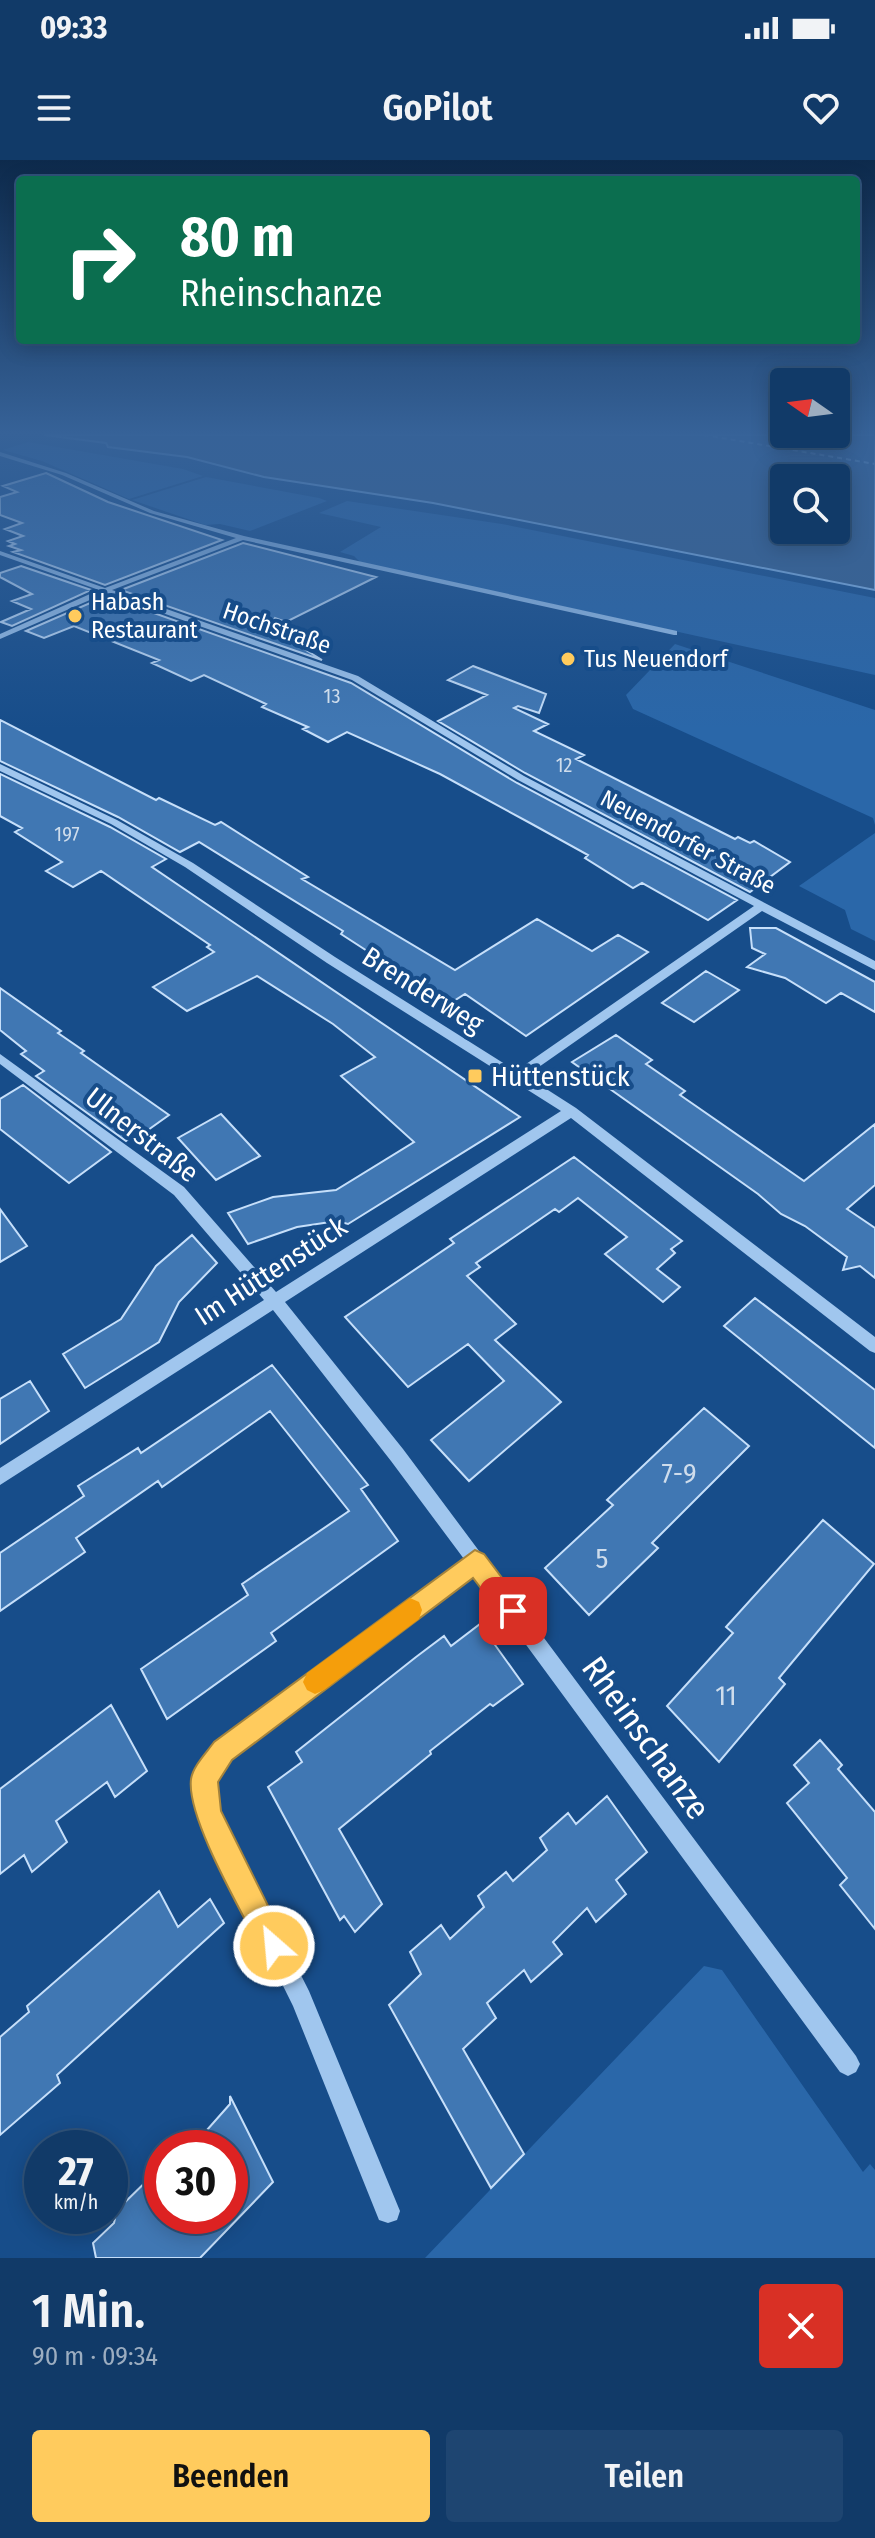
<!DOCTYPE html>
<html lang="de">
<meta charset="utf-8">
<style>
body{margin:0;font-family:"Fira Sans Condensed",sans-serif;background:#1e4571;color:#f1f3f6;height:100vh;display:flex;flex-direction:column;font-size:30px;white-space:nowrap}
*{box-sizing:border-box;margin:0}
p{font-size:26px;color:#9cadc0}
.icon{flex:none;width:44px;height:44px;fill:none;stroke:currentColor;stroke-width:2;stroke-linecap:round;stroke-linejoin:round}
.map{position:relative;height:2098px;overflow:hidden}
.panel{display:flex;flex-direction:column;background:#113a68;flex:1}
.panel>*{flex:none}
.top-card{position:absolute;left:16px;top:16px;width:844px;height:168px;border-radius:8px;box-shadow:0 4px 20px #0003,0 0 0 2px #30547c;background:#0b6e4f;color:#fff;overflow:hidden}
.needle{width:52px;rotate:284deg}
.controls{position:absolute;left:770px;top:208px;display:grid;gap:16px}
.controls a{display:grid;place-items:center;width:80px;height:80px;border-radius:8px;background:#113a68;box-shadow:0 4px 20px #0003,0 0 0 2px #30547c;font-size:40px}
.speed{position:absolute;left:24px;top:1970px;display:flex;gap:16px;font-size:40px;font-weight:700;text-align:center}
.speed>*{display:grid;place-content:center;width:104px;height:104px;border-radius:50%;background:#113a68;box-shadow:0 4px 20px #0003,0 0 0 2px #30547c;line-height:1}
.speed small{font-size:20px;font-weight:400}
.speed .limit{border:12px solid #d22;background:#fff;color:#111}
.pin{position:absolute;display:grid;place-items:center;width:68px;height:68px;color:#fff;margin:-34px;border-radius:16px;box-shadow:0 4px 12px #0006}
.me{position:absolute;width:88px;margin:-44px;rotate:333deg;stroke-linejoin:round;filter:drop-shadow(0 0 6px #0008)}
.turn{display:flex;align-items:center;gap:28px;height:168px;padding:0 32px;font-size:36px}
.turn .icon{width:104px;height:104px;stroke-width:2.5}
.turn b{display:block;font-size:56px;line-height:68px}
.round{display:grid;place-items:center;flex:none;width:84px;height:84px;border-radius:8px;background:#1e4571}
.summary{display:flex;align-items:center;justify-content:space-between;height:136px;padding:0 32px}
h1{font-size:48px;font-weight:600;line-height:60px}
.button{display:flex;gap:16px;margin-top:auto;padding:16px 32px}
.button a{flex:1;height:92px;border-radius:8px;background:#ffcb5d;color:#111;font-size:32px;font-weight:600;line-height:92px;text-align:center}
.button a+a{background:#1e4571;color:#f1f3f6}
.status{display:flex;justify-content:space-between;align-items:center;height:56px;padding:0 40px;background:#113a68;direction:ltr}
.status svg{height:22px;fill:currentColor}
header{display:flex;justify-content:space-between;align-items:center;height:104px;padding:0 32px;background:#113a68;font-size:36px;font-weight:600}
.map>svg:first-child{display:block}
.green{fill:#2a67a9}
.water{fill:#3b628f;stroke:#93c1f1;stroke-width:2;fill-rule:evenodd}
.lines{fill:none;stroke-linecap:round;stroke-linejoin:round}
.ferry{stroke:#acd0f5;stroke-width:2;stroke-dasharray:5 4;stroke-linecap:butt}
.building{fill:#4077b3;stroke:#c6dffa;stroke-width:2}
.minor{fill:#a0c6ee;fill-rule:evenodd}
.route{fill:#ffcb5d;stroke:#a6843c;stroke-width:2}
.slow{fill:#f59e0b}
.poi-dot{fill:#ffcb5d;stroke:#174d8a;stroke-width:3}
.labels{text-anchor:middle;dominant-baseline:central;stroke-width:8;stroke-linejoin:round;paint-order:stroke}
.far-number-label{font-size:20px;fill:#cfddec}
.far-poi-label{font-size:24px;fill:#fff;stroke:#174d8a;text-anchor:start}
.far-street-label{font-size:24px;fill:#fff;stroke:#174d8a}
.street-label{font-size:28px;fill:#fff;stroke:#174d8a}
.poi-label{font-size:28px;fill:#fff;stroke:#174d8a;text-anchor:start}
.near-number-label{font-size:28px;fill:#cfddec}
.near-street-label{font-size:34px;fill:#fff;stroke:#174d8a}
</style>
<div class="status"><b>09:33</b><svg viewBox="0 0 49 12"><path d="M0 12V9h3v3zM5 12V6h3v6zM10 12V3h3v9zM15 12V0h3v12zM26 1h20v11H26zM47 4h2v5h-2z"/></svg></div>
<header><svg class="icon" aria-label="menu" viewBox="0 0 24 24"><path d="M4 6h16M4 12h16M4 18h16"/></svg>GoPilot<svg class="icon" aria-label="heart" viewBox="0 0 24 24"><path d="M12 20l-8-8c-3-5 5-10 8-4 3-6 11-1 8 4z"/></svg></header>
<div class="map">
<svg width="875" height="2098" viewBox="0 0 875 2098">
<rect width="100%" height="100%" fill="#174d8a"/>
<path class="green" d="M 28,282 L 183,309 L 203,316 L 129,339 L 42,301 L 3,290 Z
M 206,317 L 319,338 L 327,341 L 250,371 L 220,364 L 205,365 L 132,340 Z
M 347,341 L 502,364 L 875,438 L 875,515 L 360,402 L 354,396 L 340,392 L 381,367 L 319,353 Z
M 675,484 L 875,550 L 875,665 L 873,658 L 633,549 L 626,535 Z
M 875,673 L 875,781 L 851,769 L 845,750 L 799,726 Z
M 704,1806 L 722,1810 L 863,2012 L 870,2004 L 875,2010 L 875,2098 L 425,2098 Z"/>
<path class="water" d="M 44,275 L 875,275 L 875,430 L 433,343 L 264,317 L 187,297 L 108,287 L 106,283 ZM 784,318 L 836,318 L 836,370 L 784,370 Z"/>
<g class="lines">
<path class="ferry" d="M 704,275 L 875,304"/>
</g>
<path class="building" d="M 46,313 L 108,342 L 222,380 L 105,425 L 13,392 L 21,390 L 9,386 L 15,384 L 8,381 L 23,376 L 5,369 L 22,363 L 0,355 L 0,337 L 17,332 L 3,326 Z
M 243,383 L 376,417 L 286,462 L 275,458 L 270,468 L 322,500 L 121,430 Z
M 21,406 L 91,430 L 12,466 L 1,462 L 31,449 L 12,441 L 32,434 L 0,417 L 0,413 Z
M 106,436 L 351,523 L 517,623 L 737,740 L 708,760 L 642,723 L 633,728 L 585,698 L 588,695 L 530,663 L 440,614 L 347,572 L 328,582 L 303,569 L 308,567 L 262,547 L 266,544 L 204,515 L 191,521 L 152,503 L 159,500 L 74,466 L 44,478 L 26,471 Z
M 473,506 L 546,534 L 539,553 L 518,546 L 514,548 L 548,564 L 534,571 L 584,595 L 576,599 L 735,679 L 738,677 L 750,683 L 754,681 L 790,702 L 750,732 L 525,613 L 438,561 L 487,535 L 448,520 Z
M 0,560 L 156,640 L 159,638 L 215,665 L 221,662 L 308,717 L 302,719 L 455,810 L 537,759 L 592,791 L 618,775 L 648,792 L 526,876 L 465,834 L 449,844 L 341,774 L 343,771 L 199,682 L 180,692 L 118,657 L 0,601 Z
M 0,614 L 110,667 L 166,699 L 152,707 L 520,957 L 348,1064 L 337,1061 L 297,1067 L 248,1084 L 228,1053 L 273,1037 L 336,1030 L 414,982 L 341,916 L 375,897 L 333,864 L 257,816 L 187,851 L 153,827 L 214,792 L 207,787 L 210,785 L 101,711 L 73,727 L 46,711 L 62,702 L 15,672 L 22,668 L 0,656 Z
M 750,768 L 776,768 L 875,822 L 875,852 L 841,833 L 826,843 L 785,818 L 747,807 L 765,794 L 752,788 Z
M 706,811 L 739,830 L 694,862 L 662,843 Z
M 0,828 L 61,871 L 58,873 L 84,891 L 81,893 L 169,955 L 134,980 L 131,977 L 126,981 L 36,916 L 44,911 L 21,894 L 26,891 L 0,870 Z
M 616,875 L 652,900 L 646,904 L 685,931 L 680,935 L 804,1021 L 875,964 L 875,1025 L 847,1049 L 875,1068 L 875,1118 L 860,1106 L 843,1110 L 847,1097 L 805,1066 L 781,1054 L 758,1034 L 572,902 Z
M 23,925 L 111,992 L 69,1023 L 0,969 L 0,939 Z
M 221,954 L 260,996 L 216,1020 L 178,978 Z
M 574,997 L 682,1081 L 671,1089 L 675,1093 L 657,1109 L 680,1127 L 663,1142 L 605,1094 L 627,1077 L 578,1038 L 559,1052 L 555,1049 L 476,1103 L 480,1107 L 467,1116 L 516,1164 L 495,1180 L 561,1242 L 469,1321 L 431,1280 L 504,1221 L 468,1184 L 408,1227 L 345,1157 L 454,1083 L 450,1079 Z
M 0,1049 L 27,1086 L 0,1102 Z
M 192,1075 L 217,1103 L 179,1142 L 159,1182 L 85,1228 L 63,1194 L 121,1159 L 156,1106 Z
M 755,1138 L 875,1230 L 875,1288 L 724,1166 Z
M 272,1205 L 368,1325 L 361,1329 L 398,1381 L 271,1473 L 276,1481 L 167,1559 L 141,1509 L 248,1435 L 242,1424 L 349,1351 L 270,1251 L 162,1327 L 158,1321 L 76,1378 L 85,1392 L 0,1451 L 0,1393 L 84,1336 L 78,1326 L 138,1288 L 141,1293 Z
M 30,1221 L 49,1251 L 0,1284 L 0,1239 Z
M 704,1248 L 749,1286 L 652,1383 L 658,1388 L 589,1455 L 545,1408 L 613,1345 L 607,1340 Z
M 823,1360 L 874,1404 L 779,1518 L 785,1524 L 719,1602 L 667,1546 L 733,1473 L 726,1467 Z
M 480,1464 L 523,1524 L 493,1546 L 490,1544 L 430,1591 L 431,1594 L 339,1669 L 382,1744 L 355,1772 L 344,1756 L 340,1760 L 268,1627 L 302,1602 L 296,1592 L 416,1497 L 444,1476 L 451,1486 Z
M 111,1545 L 147,1611 L 115,1637 L 107,1622 L 56,1661 L 67,1682 L 32,1712 L 24,1695 L 0,1714 L 0,1629 Z
M 820,1580 L 842,1605 L 838,1609 L 875,1652 L 875,1769 L 840,1725 L 847,1718 L 787,1643 L 809,1623 L 794,1605 Z
M 607,1636 L 647,1692 L 616,1720 L 626,1734 L 596,1762 L 587,1748 L 553,1782 L 562,1794 L 531,1822 L 524,1810 L 487,1843 L 496,1858 L 463,1889 L 524,1994 L 491,2028 L 389,1845 L 421,1814 L 410,1792 L 441,1765 L 450,1779 L 484,1747 L 478,1736 L 506,1712 L 513,1721 L 547,1690 L 540,1678 L 568,1653 L 576,1664 Z
M 159,1731 L 178,1767 L 210,1739 L 224,1763 L 57,1915 L 60,1923 L 0,1975 L 0,1877 L 29,1852 L 27,1846 Z
M 230,1936 L 273,2022 L 200,2098 L 96,2098 L 93,2083 L 114,2063 L 117,2050 L 162,2006 L 162,2056 L 230,2056 L 230,1988 L 191,1988 L 230,1944 Z"/>
<g class="lines">
<path class="minor" d="M 0,292 L 66,313 L 154,351 L 244,376 L 677,471 L 677,475 L 674,475 L 243,380 L 112,430 L 358,516 L 524,616 L 875,801 L 875,810 L 762,751 L 526,916 L 576,948 L 875,1177 L 875,1193 L 870,1191 L 571,958 L 285,1142 L 403,1289 L 856,1896 L 860,1904 L 856,1912 L 848,1916 L 840,1912 L 474,1414 L 230,1598 L 214,1621 L 218,1651 L 309,1831 L 400,2051 L 397,2060 L 388,2063 L 379,2060 L 293,1846 L 201,1660 C 186,1625 197,1612 216,1584 L 464,1399 L 391,1301 L 273,1150 L 0,1325 L 0,1308 L 264,1140 L 174,1035 L 0,904 L 0,894 L 184,1027 L 276,1132 L 561,951 L 327,803 L 185,707 L 111,664 L 0,611 L 0,604 L 117,660 L 193,703 L 335,797 L 516,911 L 754,746 L 518,620 L 352,520 L 106,433 L 0,479 L 0,474 L 99,430 L 0,395 L 0,391 L 105,428 L 236,378 L 150,353 L 62,315 L 0,296 Z"/>
</g>
<linearGradient id="sky" x2="0" y2="1"><stop stop-color="#0d2a4c"/><stop offset="0.48" stop-color="#366298"/><stop offset="1" stop-color="#366298" stop-opacity="0"/></linearGradient>
<rect width="875" height="569" fill="url(#sky)"/>
<path class="route" d="M 475,1390 L 484,1394 L 521,1443 L 525,1451 L 521,1460 L 513,1463 L 505,1460 L 473,1418 L 232,1600 L 218,1622 L 221,1651 L 288,1786 L 284,1796 L 274,1800 L 264,1796 C 245,1757 186,1659 191,1619 C 193,1606 207,1592 214,1582 Z"/>
<path class="slow" d="M 410,1438 L 419,1442 L 422,1450 L 419,1459 L 324,1530 L 315,1534 L 307,1530 L 303,1522 L 307,1513 Z"/>
<g class="poi-dot">
<circle cx="75" cy="456" r="8"/>
<circle cx="568" cy="499" r="8"/>
<rect x="467" y="908" width="16" height="16" rx="4"/>
</g>
<g class="labels">
<g class="far-number-label">
<text x="332" y="536">13</text>
<text x="564" y="605">12</text>
<text x="67" y="674">197</text>
</g>
<g class="far-poi-label">
<text x="91" y="442">Habash<tspan x="91" dy="28">Restaurant</tspan></text>
<text x="584" y="499">Tus Neuendorf</text>
</g>
<g class="far-street-label">
<text transform="translate(277 468) rotate(19)">Hochstraße</text>
<text transform="translate(688 682) rotate(28)">Neuendorfer Straße</text>
</g>
<g class="street-label">
<text transform="translate(423 830) rotate(32)">Brenderweg</text>
<text transform="translate(142 975) rotate(38)">Ulnerstraße</text>
<text transform="translate(271 1111) rotate(-33)">Im Hüttenstück</text>
</g>
<g class="poi-label">
<text x="491" y="916">Hüttenstück</text>
</g>
<g class="near-number-label">
<text x="679" y="1313">7-9</text>
<text x="602" y="1398">5</text>
<text x="726" y="1535">11</text>
</g>
<g class="near-street-label">
<text transform="translate(646 1578) rotate(54)">Rheinschanze</text>
</g>
</g>
</svg>
<div class="controls">
<a><svg class="needle" viewBox="-14 -14 28 28"><path d="M0-13l5 13h-10z" fill="#e53935"/><path d="M0 13l5-13h-10z" fill="#9cadc0"/></svg></a>
<a><svg class="icon" aria-label="search" viewBox="0 0 24 24"><circle cx="10" cy="10" r="6"/><path d="M15 15l6 6"/></svg></a>
</div>
<div class="speed"><div>27<small>km/h</small></div><div class="limit">30</div></div>
<div class="pin" style="left:513px;top:1451px;background:#d93025"><svg class="icon" aria-label="arrive" viewBox="0 0 24 24"><path d="M6 21V4h12l-3 4 3 4H6"/></svg></div>
<svg class="me" style="left:274px;top:1786px" viewBox="-20 -20 40 40"><circle r="17" fill="#ffcb5d" stroke="#fff" stroke-width="3"/><path d="M0-11L8 9 0 5-8 9z" fill="#fff"/></svg>
<div class="top-card">
<div class="turn"><svg class="icon" aria-label="right" viewBox="0 0 24 24"><path d="M7 20v-9h11M14 6l5 5-5 5"/></svg><div><b>80 m</b>Rheinschanze</div></div>
</div>
</div>
<section class="panel">
<div class="summary"><div><h1>1 Min.</h1><p>90 m · 09:34</p></div><a class="round" style="background:#d93025;color:#fff"><svg class="icon" aria-label="close" viewBox="0 0 24 24"><path d="M6 6l12 12M18 6L6 18"/></svg></a></div>
<div class="button"><a>Beenden</a><a>Teilen</a></div>
</section>
